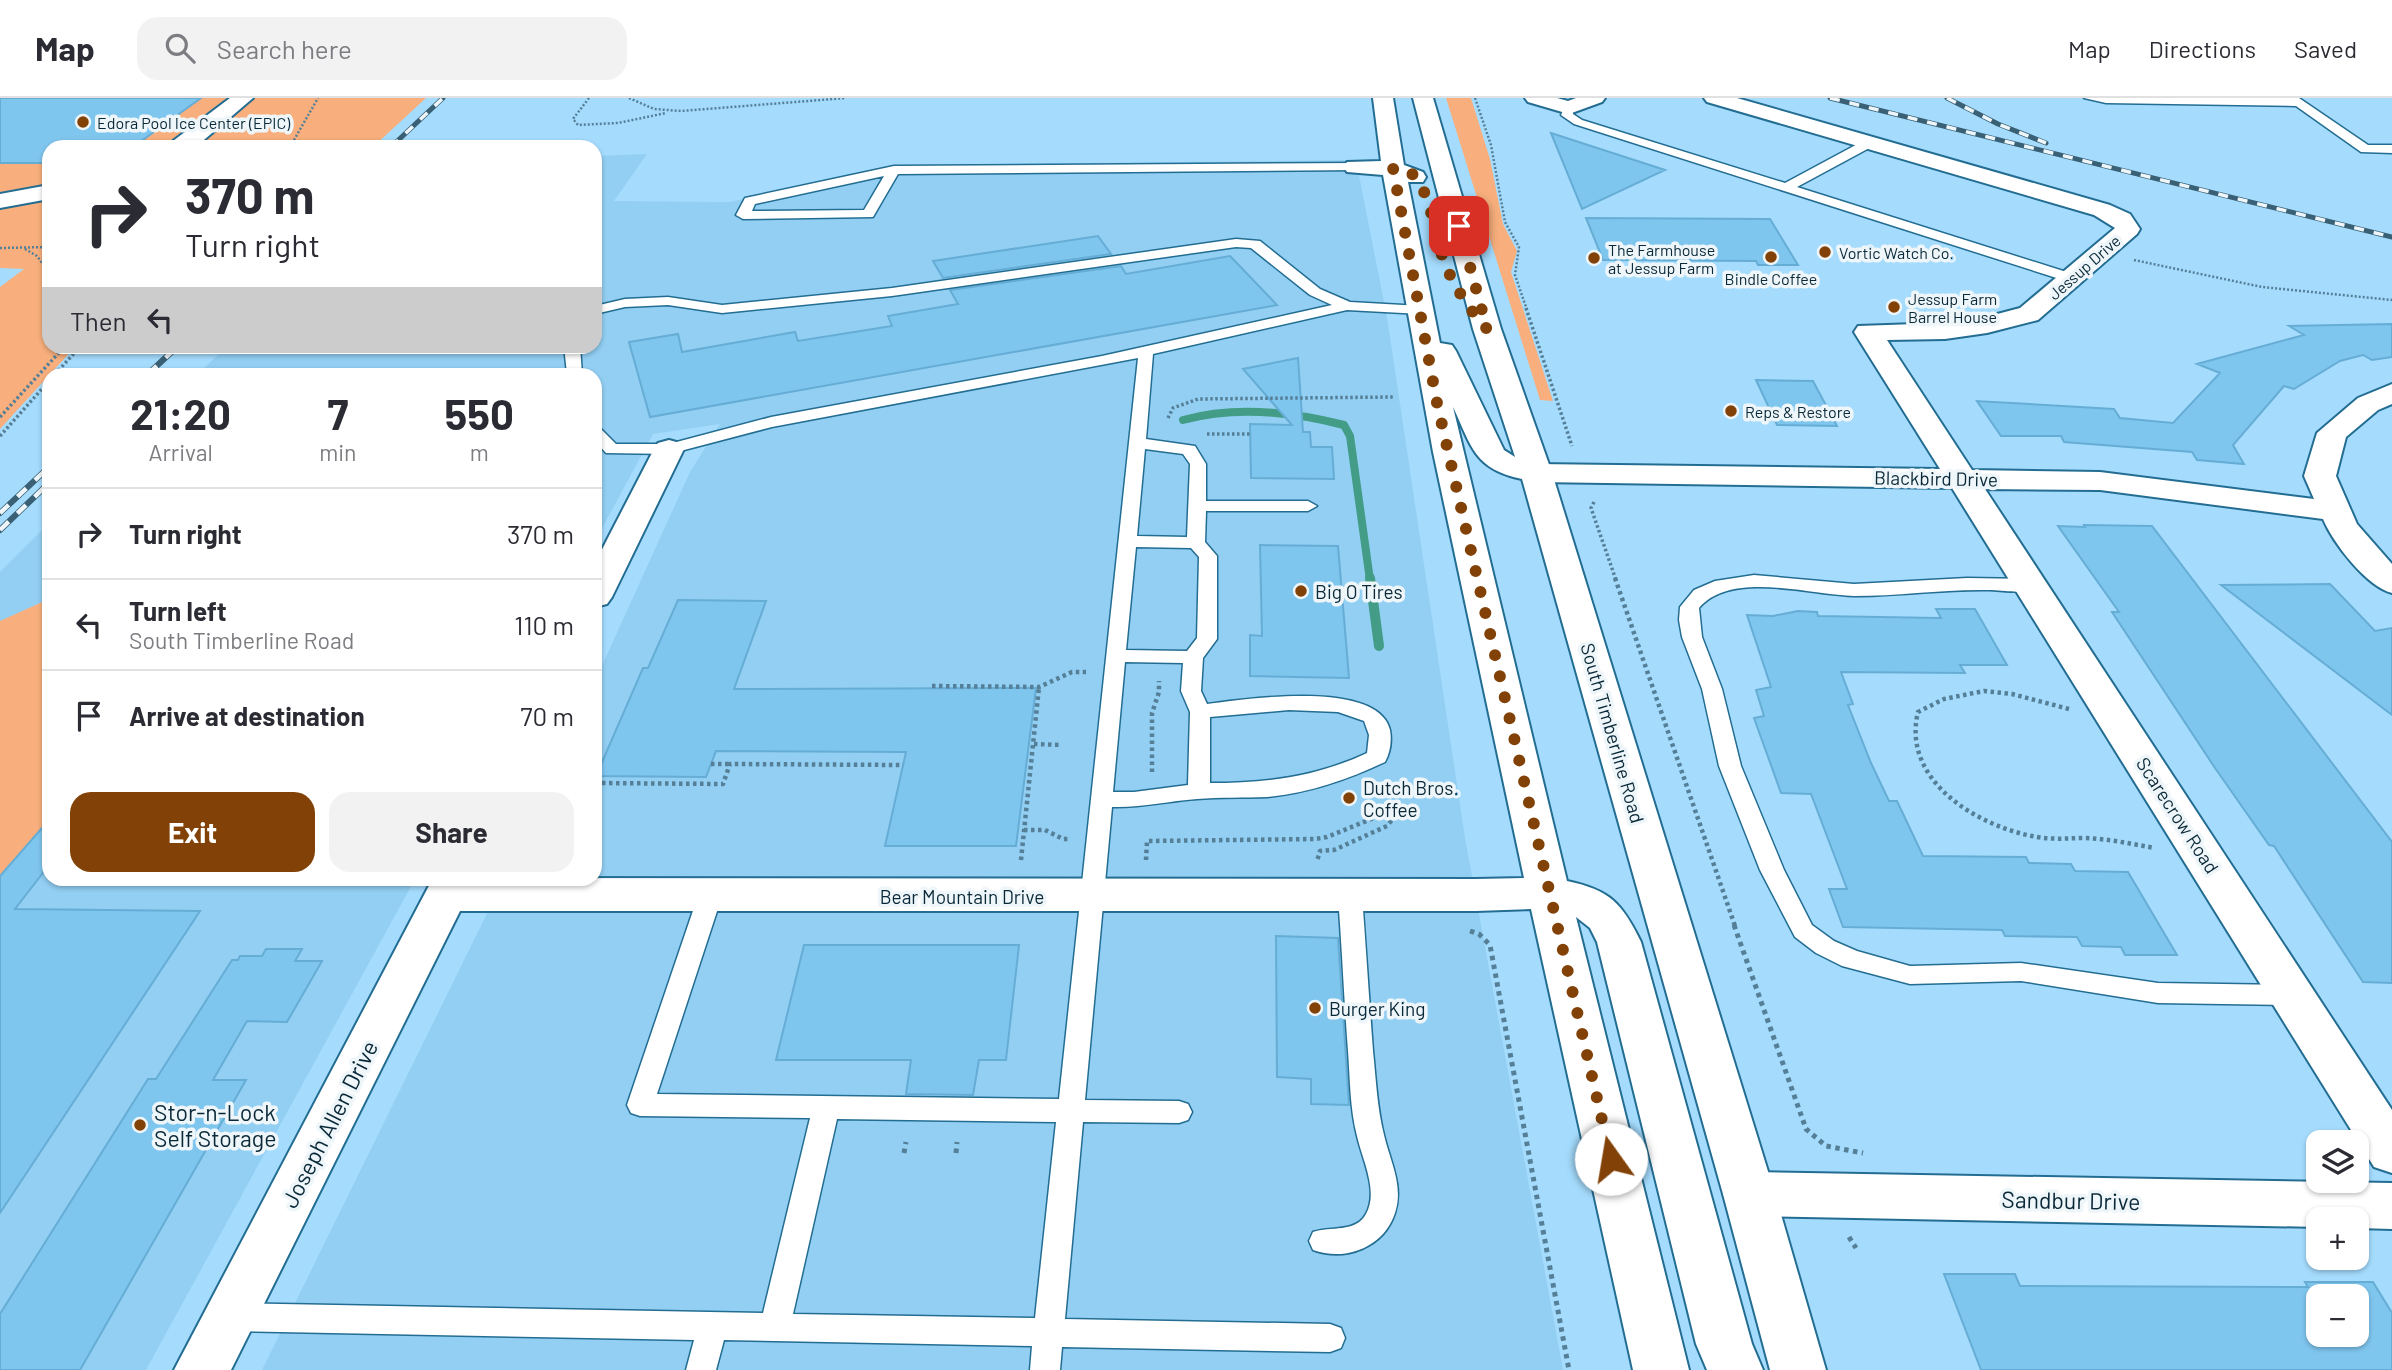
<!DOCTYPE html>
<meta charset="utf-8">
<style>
body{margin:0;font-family:Barlow,sans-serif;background:#f2f2f3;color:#2b2b33;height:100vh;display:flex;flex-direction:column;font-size:26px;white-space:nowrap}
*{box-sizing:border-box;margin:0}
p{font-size:23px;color:#7c7c81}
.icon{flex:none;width:38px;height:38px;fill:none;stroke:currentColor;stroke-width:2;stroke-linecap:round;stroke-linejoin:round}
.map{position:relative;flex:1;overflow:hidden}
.details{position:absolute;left:42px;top:270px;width:560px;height:518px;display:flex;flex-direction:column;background:#fff;border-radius:21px;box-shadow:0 2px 5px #0004}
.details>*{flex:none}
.hud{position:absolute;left:42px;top:42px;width:560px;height:214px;border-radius:21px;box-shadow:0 2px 5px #0004;background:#fff;color:#2b2b33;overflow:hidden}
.fabs{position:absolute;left:2306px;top:1032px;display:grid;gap:14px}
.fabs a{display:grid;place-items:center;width:63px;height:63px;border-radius:14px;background:#fff;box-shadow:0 2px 5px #0004;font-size:35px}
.pin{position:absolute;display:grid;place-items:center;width:60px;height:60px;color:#fff;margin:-30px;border-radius:14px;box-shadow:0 4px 10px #0006}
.me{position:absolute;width:77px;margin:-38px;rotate:347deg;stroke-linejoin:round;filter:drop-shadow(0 0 5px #0008)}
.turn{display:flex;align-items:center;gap:24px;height:147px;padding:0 28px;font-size:32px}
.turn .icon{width:91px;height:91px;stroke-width:2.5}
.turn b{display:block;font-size:49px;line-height:60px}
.then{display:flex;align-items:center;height:66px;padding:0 28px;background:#0003;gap:14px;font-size:26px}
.eta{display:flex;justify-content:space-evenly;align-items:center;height:119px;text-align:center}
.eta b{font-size:42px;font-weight:700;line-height:49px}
.action{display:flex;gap:14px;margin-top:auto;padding:14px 28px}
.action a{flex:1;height:80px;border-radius:21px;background:#824207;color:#fff;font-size:28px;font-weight:700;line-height:80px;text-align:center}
.action a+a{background:#f2f2f3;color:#2b2b33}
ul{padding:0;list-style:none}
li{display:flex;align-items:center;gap:21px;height:91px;padding:0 28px;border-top:2px solid #e1e1e2}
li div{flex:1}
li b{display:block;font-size:26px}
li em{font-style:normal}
header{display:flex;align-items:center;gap:42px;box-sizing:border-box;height:98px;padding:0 35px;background:#fff;border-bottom:2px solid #e1e1e2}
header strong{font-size:33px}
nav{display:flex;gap:38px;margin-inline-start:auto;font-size:24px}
.search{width:490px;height:63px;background:#f2f2f3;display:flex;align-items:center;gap:18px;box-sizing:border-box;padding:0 24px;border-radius:21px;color:#7c7c81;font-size:26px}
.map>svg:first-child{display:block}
.built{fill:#92cff3}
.green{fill:#f8af7d}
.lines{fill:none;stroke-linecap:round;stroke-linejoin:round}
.stream-far1{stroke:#429c86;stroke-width:8}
.stream{stroke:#429c86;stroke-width:10}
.building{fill:#7fc6ef;stroke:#66add5;stroke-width:2;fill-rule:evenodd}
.lane-casing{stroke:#236d92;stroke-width:3}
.street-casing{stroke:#236d92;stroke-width:4}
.primary-casing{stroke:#236d92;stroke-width:4}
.path-far3{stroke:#557f97;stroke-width:2.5;stroke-dasharray:2 2;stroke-linecap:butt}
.path-far2{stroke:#557f97;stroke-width:3.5;stroke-dasharray:2.5 2.5;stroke-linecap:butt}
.path-far1{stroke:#557f97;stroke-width:4.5;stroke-dasharray:3.5 3.5;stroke-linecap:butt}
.path{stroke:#557f97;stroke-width:5;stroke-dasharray:4.5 4.5;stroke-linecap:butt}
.lane{fill:#fff;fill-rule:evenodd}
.street{fill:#fff;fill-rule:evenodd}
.primary{fill:#fff;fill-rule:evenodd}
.rail-far1-casing{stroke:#396074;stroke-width:5}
.rail-casing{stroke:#396074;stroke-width:6}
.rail-far1{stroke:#eff6fa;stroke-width:3.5;stroke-dasharray:10;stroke-linecap:butt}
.rail{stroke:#eff6fa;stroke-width:4.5;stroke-dasharray:12;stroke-linecap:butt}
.route{stroke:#824207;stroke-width:12;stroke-dasharray:0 21.6}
.poi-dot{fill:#824207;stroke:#eff6fa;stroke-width:2.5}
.labels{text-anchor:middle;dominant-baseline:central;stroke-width:7;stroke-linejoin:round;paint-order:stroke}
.far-poi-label{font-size:16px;fill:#0a2938;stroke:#eff6fa;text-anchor:start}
.far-street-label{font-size:16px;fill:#0a2938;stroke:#eff6fa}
.street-label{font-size:19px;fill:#0a2938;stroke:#eff6fa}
.poi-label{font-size:19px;fill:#0a2938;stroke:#eff6fa;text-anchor:start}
.near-poi-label{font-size:23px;fill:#0a2938;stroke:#eff6fa;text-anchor:start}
.near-street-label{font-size:23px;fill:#0a2938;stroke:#eff6fa}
</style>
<header>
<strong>Map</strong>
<div class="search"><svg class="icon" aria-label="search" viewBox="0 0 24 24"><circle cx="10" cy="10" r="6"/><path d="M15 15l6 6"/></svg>Search here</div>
<nav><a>Map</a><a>Directions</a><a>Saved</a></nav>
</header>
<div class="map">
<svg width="2392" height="1272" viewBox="0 0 2392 1272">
<rect width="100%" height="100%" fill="#a5dcfe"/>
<path class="built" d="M 647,56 L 614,103 L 730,104 L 849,76 L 915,67 L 1356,62 L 1387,219 L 1465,740 L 1563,1272 L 262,1272 L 504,781 L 595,780 L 595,583 L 690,374 L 720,326 L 653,336 L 600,434 L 595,434 L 595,276 L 198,276 L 226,249 L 595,248 L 595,58 Z
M 49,425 L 49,501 L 0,523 L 0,474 Z
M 49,722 L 49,780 L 415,781 L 146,1272 L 0,1272 L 0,778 Z"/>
<path class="green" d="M 0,0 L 426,0 L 373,49 L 49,49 L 49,248 L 75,249 L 0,331 L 0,189 L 24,171 L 0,170 Z
M 1446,0 L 1471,0 L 1490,61 L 1503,126 L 1517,153 L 1511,174 L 1553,303 L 1540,302 Z
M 49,501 L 49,722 L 0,778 L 0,523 Z"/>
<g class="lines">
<path class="stream-far1" d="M 1183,322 C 1234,308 1293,314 1344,327 L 1350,338 L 1370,482"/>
<path class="stream" d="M 1370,480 L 1379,548"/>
</g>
<path class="building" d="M 0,0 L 201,0 L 133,49 L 49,49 L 49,65 L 0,65 Z
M 1551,35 L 1665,72 L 1582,111 Z
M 1586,120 L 1770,121 L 1798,167 L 1758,167 L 1756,163 L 1603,162 Z
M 1098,138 L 1111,156 L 943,180 L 933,163 Z
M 1230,158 L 1277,207 L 650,319 L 629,244 L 678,236 L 682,254 L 795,234 L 798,243 L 892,228 L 888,218 L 958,206 L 950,192 L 1121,168 L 1126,176 Z
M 2392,226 L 2392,259 L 2372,262 L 2363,257 L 2340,263 L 2294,291 L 2284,288 L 2233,347 L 2244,366 L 2197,362 L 2192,354 L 2064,344 L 2061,338 L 2001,338 L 1977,303 L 2114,311 L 2120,320 L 2173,325 L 2220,275 L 2197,266 L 2304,237 L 2289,228 Z
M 1298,260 L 1303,334 L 1310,334 L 1311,349 L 1332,349 L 1334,381 L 1251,380 L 1250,326 L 1292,327 L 1243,271 Z
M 1756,282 L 1813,283 L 1837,328 L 1777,327 Z
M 2084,427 L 2152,428 L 2392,744 L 2392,885 L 2363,884 L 2274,748 L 2269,747 L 2215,670 L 2112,514 L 2119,514 L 2058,428 L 2085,429 Z
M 1260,447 L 1338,448 L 1349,580 L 1250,578 L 1250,537 L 1262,538 Z
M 2330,486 L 2375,533 L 2392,530 L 2392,617 L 2221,487 Z
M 678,502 L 766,503 L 734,591 L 1036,590 L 1016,748 L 885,748 L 906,654 L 716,653 L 706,679 L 596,678 L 643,570 L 648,570 Z
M 1936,511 L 1975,511 L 2007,567 L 1960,567 L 1965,575 L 1841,574 L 1853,606 L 1848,607 L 1871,665 L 1889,703 L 1897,703 L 1923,758 L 2026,759 L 2029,765 L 2071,766 L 2075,773 L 2128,774 L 2177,857 L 2125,857 L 2121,849 L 2082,848 L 2077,839 L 2005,838 L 2002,832 L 1843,829 L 1829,791 L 1847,791 L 1811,696 L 1781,695 L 1754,620 L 1764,618 L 1756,592 L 1771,589 L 1747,517 L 1773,518 L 1798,513 L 1817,514 L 1818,518 L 1941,520 Z
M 49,722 L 49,767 L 15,811 L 200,813 L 0,1115 L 0,778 Z
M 1276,838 L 1338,840 L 1349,1007 L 1311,1006 L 1311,981 L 1277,979 Z
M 804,847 L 1019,847 L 1006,962 L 979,962 L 973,997 L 906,996 L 911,962 L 776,962 Z
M 266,851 L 302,851 L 295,863 L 322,863 L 287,924 L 247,923 L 213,982 L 246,982 L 80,1272 L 0,1272 L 0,1216 L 148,981 L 156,981 L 232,862 L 238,862 L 240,858 L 262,858 Z
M 1944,1176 L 2015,1176 L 2020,1188 L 2308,1189 L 2305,1184 L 2373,1184 L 2392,1215 L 2392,1272 L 1981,1272 ZM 2319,1199 L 2357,1199 L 2357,1237 L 2319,1237 Z"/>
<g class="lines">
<defs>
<path id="lane" d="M 2084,0 L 2299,0 L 2368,47 L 2392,47 L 2392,55 L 2361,54 L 2296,8 L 2106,5 Z
M 1565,8 L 1573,8 L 1573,16 L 1582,22 L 1785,85 L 1865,42 L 1873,42 L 1873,48 L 1797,89 L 2076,177 L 2078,180 L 2071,184 L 2066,183 L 1574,26 L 1561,17 Z
M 1355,65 L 1359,66 L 1359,72 L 898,76 L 873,119 L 743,121 L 736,117 L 745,100 L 894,68 ZM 884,78 L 864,112 L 752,113 L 755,106 Z
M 1236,141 L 1260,143 L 1320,191 L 1350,204 L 1421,208 L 1428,212 L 1421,216 L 1347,212 L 1153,256 L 1146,341 L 1195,348 L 1206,366 L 1206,403 L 1308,403 L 1317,408 L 1308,413 L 1206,413 L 1205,444 L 1217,458 L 1217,541 L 1203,560 L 1201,593 L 1207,606 C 1246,601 1378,581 1390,632 C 1392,643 1390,655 1385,664 C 1347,682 1309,695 1267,699 C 1244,700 1220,699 1197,701 C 1168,703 1141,710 1112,709 L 1085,1002 L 1179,1003 L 1188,1006 L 1192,1014 L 1188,1022 L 1179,1025 L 1083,1024 L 1065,1221 L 1330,1226 L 1341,1230 L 1345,1240 L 1341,1250 L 1330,1254 L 1062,1249 L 1060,1272 L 1030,1272 L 1032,1248 L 724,1242 L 716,1272 L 686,1272 L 694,1242 L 231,1233 L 220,1229 L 216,1219 L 220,1209 L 231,1205 L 763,1215 L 810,1020 L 640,1018 L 631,1015 L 627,1007 L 698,798 L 702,792 L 710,789 L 718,792 L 722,798 L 657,996 L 1059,1001 L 1138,260 L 772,329 L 669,356 L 606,355 L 595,343 L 595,329 L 601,331 L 616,346 L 669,346 L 771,319 L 1102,258 L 1332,207 L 1310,197 L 1251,150 L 1236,149 L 892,198 L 722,215 L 668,207 L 625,209 L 595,216 L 595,208 L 625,201 L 668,199 L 722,207 L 892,190 ZM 1145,351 L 1183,356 L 1190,366 L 1187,439 L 1137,438 ZM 1136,449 L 1191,450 L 1199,459 L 1197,540 L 1187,553 L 1126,552 ZM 1125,564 L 1183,565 L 1181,593 L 1190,614 L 1188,687 L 1134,694 L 1113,694 ZM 1289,612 L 1338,614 L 1364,623 L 1369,637 L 1367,655 C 1316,679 1266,685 1210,685 L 1210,619 ZM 837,1021 L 1056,1024 L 1035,1220 L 793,1216 Z
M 564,248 L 580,248 L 582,276 L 567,276 Z
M 1754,477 L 1854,486 L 1967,480 L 2031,481 L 2040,487 C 2032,498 2002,492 1989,492 C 1944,491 1899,498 1854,498 C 1810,497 1731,472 1699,510 L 1702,539 L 1722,591 L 1741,668 L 1784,772 L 1812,827 L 1834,843 L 1857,853 L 1910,868 L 2021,865 L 2158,885 L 2291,887 L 2300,890 L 2303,897 L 2300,904 L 2291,907 L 2158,905 L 2021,883 L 1910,886 L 1842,868 L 1816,855 L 1795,839 L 1760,772 L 1719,668 L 1702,591 L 1682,539 L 1679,522 L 1680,509 L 1694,492 L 1715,483 Z
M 1350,789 L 1358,792 L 1362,798 C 1366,849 1369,901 1373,953 C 1376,981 1377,1010 1384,1037 C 1390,1063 1404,1088 1395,1115 C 1384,1149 1346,1164 1313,1152 L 1309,1143 L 1313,1134 C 1330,1128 1356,1135 1366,1116 C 1379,1093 1362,1061 1357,1038 C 1350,1011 1350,981 1348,953 C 1344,901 1342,850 1338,798 L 1342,792 Z"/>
<path id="street" d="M 230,0 L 253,0 L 198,47 L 165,49 Z
M 1525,0 L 1557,0 L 1568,3 L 1576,0 L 1605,0 L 1602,4 L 1569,16 L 1528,4 Z
M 1704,0 L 1737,0 L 2110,107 L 2130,116 L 2140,131 L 2137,136 L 2038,222 L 1987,235 L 1945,241 L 1887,242 L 1972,372 L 2100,374 L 2314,401 L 2304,378 L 2317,335 L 2358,300 L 2392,286 L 2392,306 L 2378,312 L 2346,339 L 2336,378 L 2357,426 L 2392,466 L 2392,495 C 2367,489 2333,445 2323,421 L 2100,392 L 1985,391 L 2392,1012 L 2392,1075 L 2374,1069 L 1952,390 L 1536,384 L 1525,382 L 1520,375 L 1525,368 L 1536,366 L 1940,371 L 1854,234 L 1858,228 L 1945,225 L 1986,219 L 2020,210 L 2115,130 L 2094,117 L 1707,4 Z
M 49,87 L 49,101 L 0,110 L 0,96 Z
M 669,342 L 680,345 L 684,351 L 612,499 L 607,506 L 595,509 L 595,465 L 654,351 L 658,345 Z
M 433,780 L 1476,781 L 1491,786 L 1497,797 L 1491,808 L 1476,813 L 460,813 L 231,1272 L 174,1272 Z
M 1749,1074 L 2392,1085 L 2392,1131 L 2357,1130 L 2357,1122 L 2319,1122 L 2319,1129 L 1749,1118 L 1731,1112 L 1723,1096 L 1731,1080 Z"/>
<path id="primary" d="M 1373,0 L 1393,0 L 1404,67 L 1423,74 L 1426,79 L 1423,84 L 1408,84 L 1440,245 L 1452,247 L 1456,253 L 1504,352 L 1515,359 L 1473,231 L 1413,0 L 1433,0 L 1501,231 L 1552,375 L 1775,1096 L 1826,1272 L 1770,1272 L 1723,1096 L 1522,381 C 1474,371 1472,349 1453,309 L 1567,783 C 1610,792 1622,805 1641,844 L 1752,1246 L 1763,1272 L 1707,1272 L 1696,1246 L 1597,844 L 1590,830 L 1576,819 L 1689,1272 L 1633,1272 L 1531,811 L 1476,813 L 1461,808 L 1455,797 L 1461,786 L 1476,781 L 1524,780 L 1433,354 L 1383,77 L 1347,74 L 1344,69 L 1347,64 L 1381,63 Z"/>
</defs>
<use href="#lane" class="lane-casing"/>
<use href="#street" class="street-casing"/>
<use href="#primary" class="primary-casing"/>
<path class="path-far3" d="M 589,0 L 573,21 L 578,27 L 618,25 L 666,15
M 629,0 L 654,11 L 681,13 L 846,0
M 1475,0 L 1491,47 L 1505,124 L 1519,149 L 1515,177 L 1527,212
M 290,49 L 318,0
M 0,150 L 49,149
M 25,151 L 37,158 L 49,175
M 2134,162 L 2262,189 L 2392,202"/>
<path class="path-far2" d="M 1526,210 L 1572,348
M 55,276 L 81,248
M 0,319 L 65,248
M 1168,320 L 1173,310 L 1198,301 L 1394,299
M 1207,336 L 1250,336
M 0,338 L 49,283
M 1594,404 L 1591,410 L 1616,482"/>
<path class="path-far1" d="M 1615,480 L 1735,828
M 932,588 L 1039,589 L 1072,574 L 1086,574
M 2069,611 L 2012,596 L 1984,593 L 1944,601 L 1918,614 C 1901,683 1978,729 2037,739 C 2054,742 2069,740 2086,740 C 2109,741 2132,746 2155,750
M 1034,646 L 1062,647
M 711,666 L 730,666
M 1152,674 L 1152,615 L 1159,594 L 1159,583
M 595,685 L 723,686 L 730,666 L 903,667
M 1024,732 L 1045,732 L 1063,741 L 1070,741
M 1021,762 L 1039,589
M 1146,762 L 1147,743 L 1315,741 L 1327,739 L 1386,715 L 1392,722 L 1387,728 L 1334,752 L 1320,753 L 1317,763"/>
<path class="path" d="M 1734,827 L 1806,1031 L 1826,1048 L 1863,1055
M 1470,833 L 1479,836 L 1490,847 L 1569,1272
M 904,1055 L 906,1044
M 956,1055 L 957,1044
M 1849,1139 L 1856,1150"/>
<use href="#lane" class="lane"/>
<use href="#street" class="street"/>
<use href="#primary" class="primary"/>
<defs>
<path id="rail-far1" d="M 1830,0 L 2392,139
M 1947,0 L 1998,26 L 2046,45
M 391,49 L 443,0"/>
<path id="rail" d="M 148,276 L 178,248
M 0,415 L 49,369
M 0,432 L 49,385"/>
</defs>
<use href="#rail-far1" class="rail-far1-casing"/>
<use href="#rail" class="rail-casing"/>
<use href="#rail-far1" class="rail-far1"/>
<use href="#rail" class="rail"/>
</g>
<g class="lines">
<path class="route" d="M 1459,128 L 1487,231 C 1469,211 1454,189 1444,163 C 1434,136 1433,105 1417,81 C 1412,73 1401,72 1393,70 L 1437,305 L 1611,1061"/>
</g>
<g class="poi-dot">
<circle cx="83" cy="24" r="7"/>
<circle cx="1825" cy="154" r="7"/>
<circle cx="1771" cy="159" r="7"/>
<circle cx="1594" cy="160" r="7"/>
<circle cx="1894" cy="209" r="7"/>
<circle cx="1731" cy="313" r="7"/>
<circle cx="1301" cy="493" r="7"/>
<circle cx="1349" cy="700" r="7"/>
<circle cx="1315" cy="910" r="7"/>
<circle cx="140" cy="1027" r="7"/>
</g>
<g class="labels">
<g class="far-poi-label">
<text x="97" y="24">Edora Pool Ice Center (EPIC)</text>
<text x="1608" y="151">The Farmhouse<tspan x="1608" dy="18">at Jessup Farm</tspan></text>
<text x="1839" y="154">Vortic Watch Co.</text>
<text x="1771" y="180" text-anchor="middle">Bindle Coffee</text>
<text x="1908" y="200">Jessup Farm<tspan x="1908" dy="18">Barrel House</tspan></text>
<text x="1745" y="313">Reps &amp; Restore</text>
</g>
<g class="far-street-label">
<text transform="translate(2084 169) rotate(-41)">Jessup Drive</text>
</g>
<g class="street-label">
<text transform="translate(1936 380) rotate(1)">Blackbird Drive</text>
<text transform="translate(1613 635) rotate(74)">South Timberline Road</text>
<text transform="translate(2178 717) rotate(57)">Scarecrow Road</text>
<text x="962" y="798">Bear Mountain Drive</text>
</g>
<g class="poi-label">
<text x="1315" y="493">Big O Tires</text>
<text x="1363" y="689">Dutch Bros.<tspan x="1363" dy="22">Coffee</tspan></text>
<text x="1329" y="910">Burger King</text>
</g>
<g class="near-poi-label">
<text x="154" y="1014">Stor-n-Lock<tspan x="154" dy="26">Self Storage</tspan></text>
</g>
<g class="near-street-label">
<text transform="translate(329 1026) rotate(-63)">Joseph Allen Drive</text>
<text transform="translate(2071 1102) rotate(1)">Sandbur Drive</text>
</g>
</g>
</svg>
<div class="fabs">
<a><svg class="icon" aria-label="layers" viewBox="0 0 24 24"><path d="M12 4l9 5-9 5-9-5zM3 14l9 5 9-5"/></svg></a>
<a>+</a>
<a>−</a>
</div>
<div class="pin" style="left:1459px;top:128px;background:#d93025"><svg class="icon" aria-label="arrive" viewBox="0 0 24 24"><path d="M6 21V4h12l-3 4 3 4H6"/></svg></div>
<svg class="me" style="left:1611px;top:1061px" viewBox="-20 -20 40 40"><circle r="19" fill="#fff"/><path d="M0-13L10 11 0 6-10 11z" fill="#824207"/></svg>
<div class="hud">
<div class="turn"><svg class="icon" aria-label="right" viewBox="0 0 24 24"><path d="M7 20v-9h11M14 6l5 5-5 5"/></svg><div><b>370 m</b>Turn right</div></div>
<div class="then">Then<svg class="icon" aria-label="left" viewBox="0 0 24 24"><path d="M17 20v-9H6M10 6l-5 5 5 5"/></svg></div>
</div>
<section class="details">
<div class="eta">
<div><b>21:20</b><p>Arrival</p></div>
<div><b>7</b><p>min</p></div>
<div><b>550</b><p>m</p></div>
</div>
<ul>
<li><svg class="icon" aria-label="right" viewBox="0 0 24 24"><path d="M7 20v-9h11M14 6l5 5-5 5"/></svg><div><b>Turn right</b></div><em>370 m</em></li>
<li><svg class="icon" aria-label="left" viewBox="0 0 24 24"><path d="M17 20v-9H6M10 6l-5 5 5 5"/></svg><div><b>Turn left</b><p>South Timberline Road</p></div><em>110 m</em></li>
<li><svg class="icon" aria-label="arrive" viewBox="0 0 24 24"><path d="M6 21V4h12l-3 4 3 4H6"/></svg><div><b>Arrive at destination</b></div><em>70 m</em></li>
</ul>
<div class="action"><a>Exit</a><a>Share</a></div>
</section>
</div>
